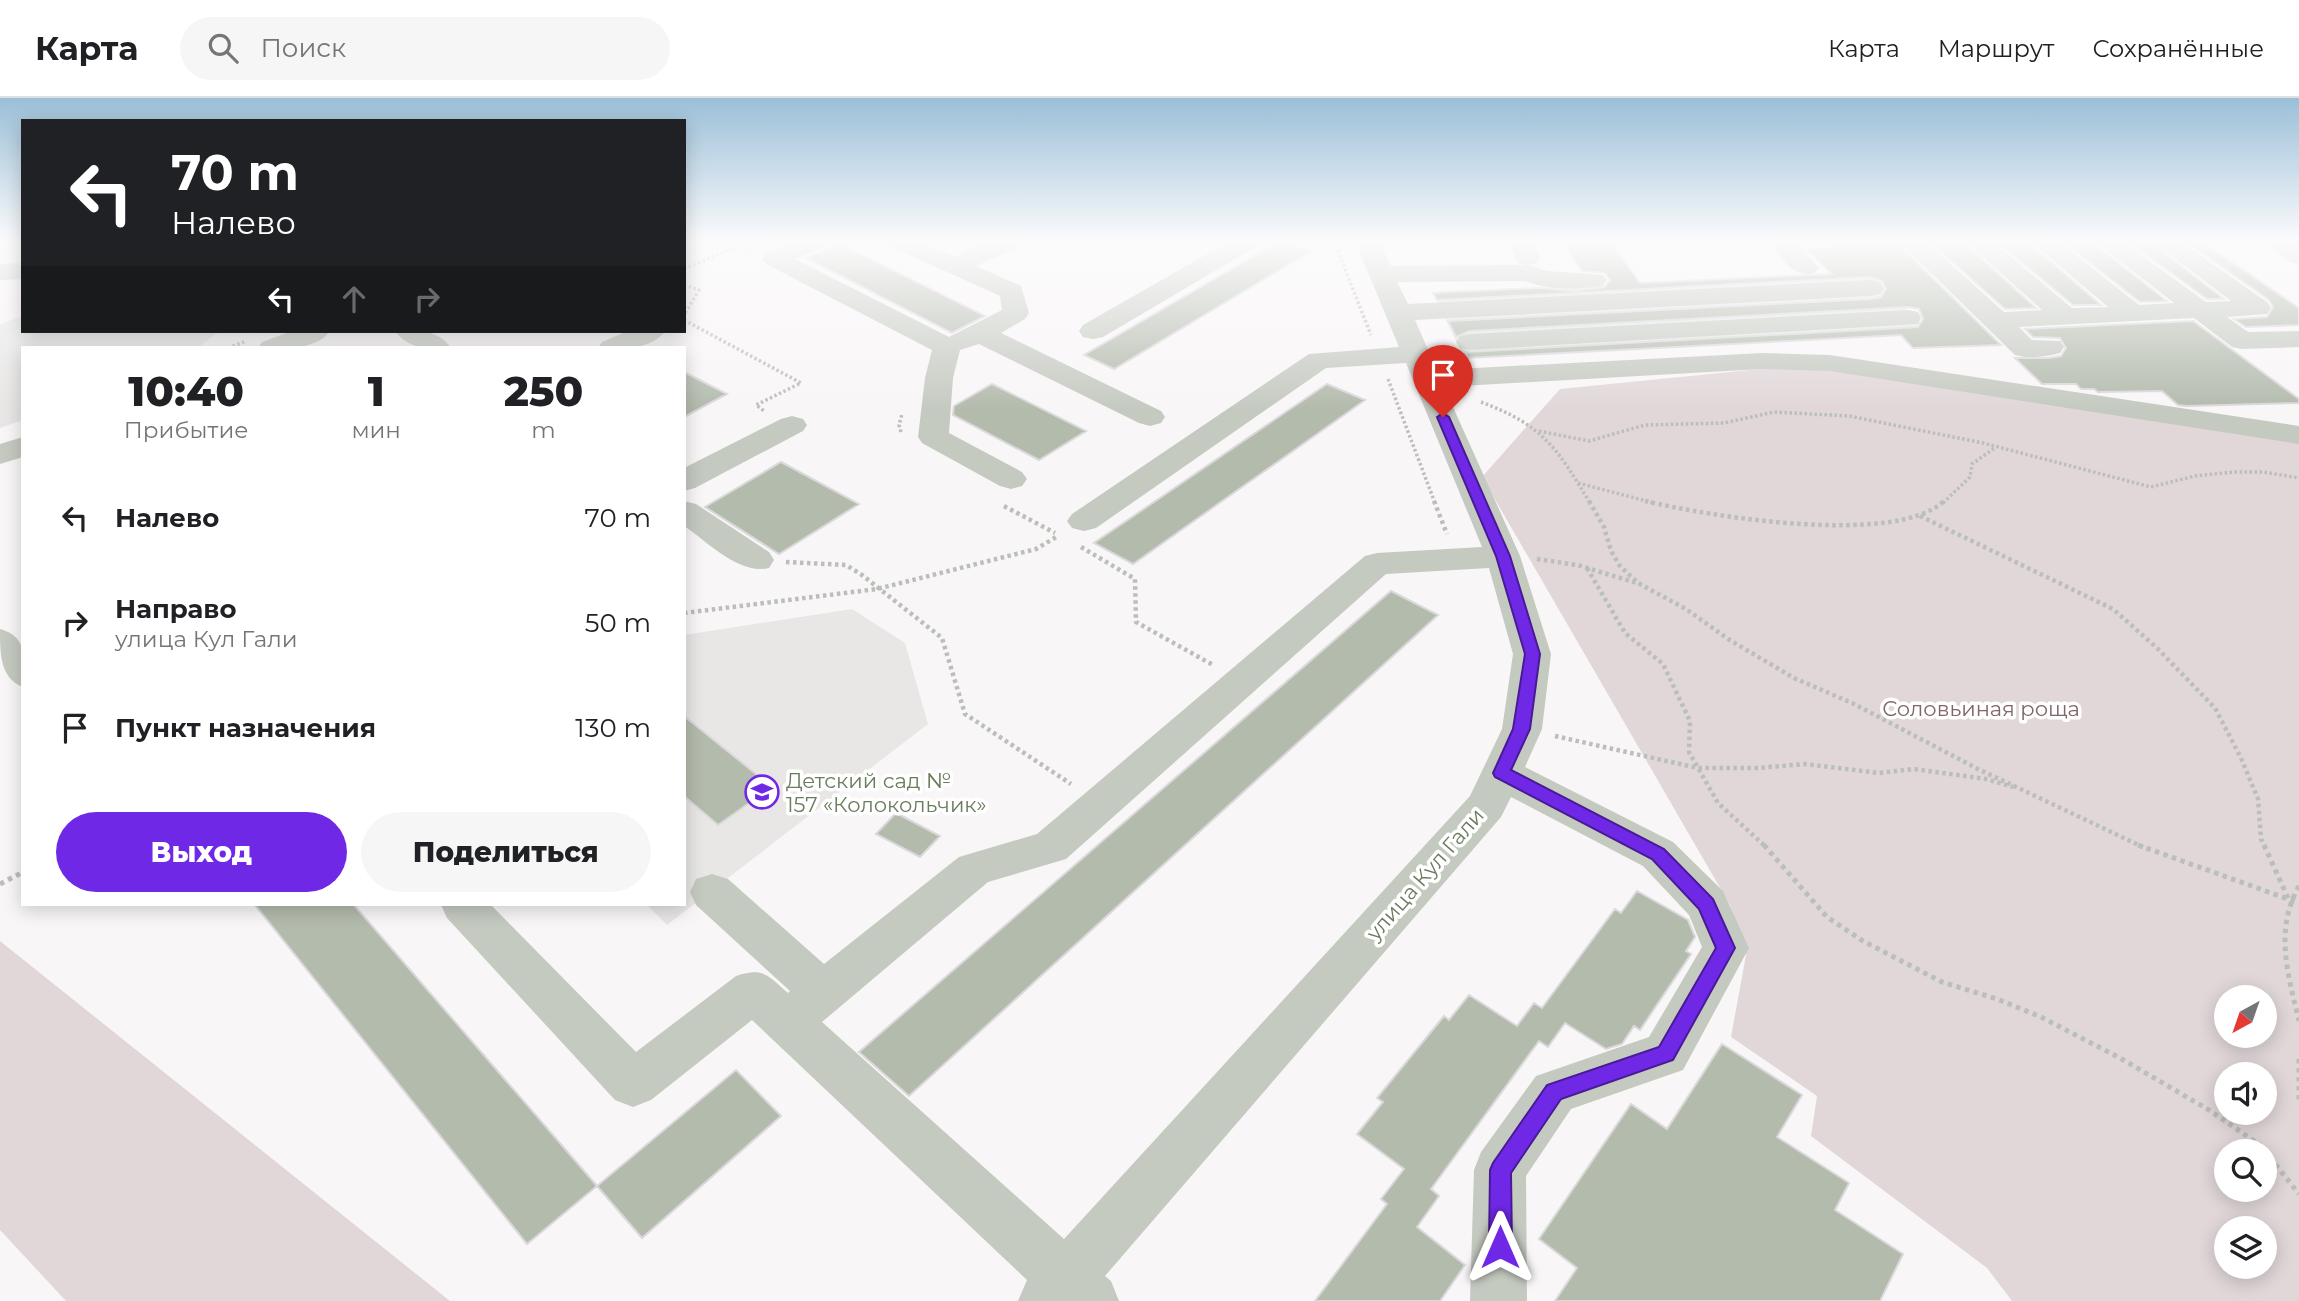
<!DOCTYPE html>
<html lang="ru">
<meta charset="utf-8">
<style>
body{margin:0;font-family:Montserrat,sans-serif;background:#f6f6f6;color:#202124;height:100vh;display:flex;flex-direction:column;font-size:26px;white-space:nowrap}
*{box-sizing:border-box;margin:0}
p{font-size:23px;color:#757577}
.icon{flex:none;width:38px;height:38px;fill:none;stroke:currentColor;stroke-width:2;stroke-linecap:round;stroke-linejoin:round}
.map{position:relative;flex:1;overflow:hidden}
.drawer{position:absolute;left:21px;top:248px;width:665px;height:560px;display:flex;flex-direction:column;background:#fff;border-radius:0px;box-shadow:0 4px 18px #0003}
.drawer>*{flex:none}
.hud{position:absolute;left:21px;top:21px;width:665px;height:214px;border-radius:0px;box-shadow:0 4px 18px #0003;background:#202124;color:#fff;overflow:hidden}
.needle{width:46px;rotate:220deg}
.fabs{position:absolute;left:2214px;top:887px;display:grid;gap:14px}
.fabs a{display:grid;place-items:center;width:63px;height:63px;border-radius:50%;background:#fff;box-shadow:0 4px 18px #0003;font-size:35px}
.pin{position:absolute;display:grid;place-items:center;width:60px;height:60px;color:#fff;margin:-72px -30px;border-radius:50% 50% 50% 0;rotate:-45deg;box-shadow:0 0 7px #0007}
.pin .icon{rotate:45deg}
.me{position:absolute;width:77px;margin:-38px;rotate:0deg;stroke-linejoin:round;filter:drop-shadow(0 0 5px #0008)}
.turn{display:flex;align-items:center;gap:24px;height:147px;padding:0 35px;font-size:32px}
.turn .icon{width:91px;height:91px;stroke-width:2.5}
.turn b{display:block;font-size:49px;line-height:60px}
.lanes{display:flex;align-items:center;height:66px;padding:0 35px;background:#0003;justify-content:center;gap:35px;direction:ltr}
.lanes .off{opacity:.35}
.eta{display:flex;justify-content:space-evenly;align-items:center;height:119px;text-align:center}
.eta b{font-size:42px;font-weight:800;line-height:49px}
.action{display:flex;gap:14px;margin-top:auto;padding:14px 35px}
.action a{flex:1;height:80px;border-radius:42px;background:#7028e7;color:#fff;font-size:28px;font-weight:800;line-height:80px;text-align:center}
.action a+a{background:#f6f6f6;color:#202124}
ul{padding:0;list-style:none}
li{display:flex;align-items:center;gap:21px;height:105px;padding:0 35px}
li div{flex:1}
li b{display:block;font-size:26px}
li em{font-style:normal}
header{display:flex;align-items:center;gap:42px;box-sizing:border-box;height:98px;padding:0 35px;background:#fff;border-bottom:2px solid #e0e0e0}
header strong{font-size:33px}
nav{display:flex;gap:38px;margin-inline-start:auto;font-size:24px}
.search{width:490px;height:63px;background:#f6f6f6;display:flex;align-items:center;gap:18px;box-sizing:border-box;padding:0 24px;border-radius:38px;color:#757577;font-size:26px}
.map>svg:first-child{display:block}
.built{fill:#e8e7e6}
.green{fill:#e1d7d9;fill-rule:evenodd}
.building{fill:#b3bbad;stroke:#dad8da;stroke-width:2}
.lines{fill:none;stroke-linecap:round;stroke-linejoin:round}
.path-far2{stroke:#babfb7;stroke-width:3.5;stroke-dasharray:2.5 2.5;stroke-linecap:butt}
.path-far1{stroke:#babfb7;stroke-width:4.5;stroke-dasharray:3.5 3.5;stroke-linecap:butt}
.path{stroke:#babfb7;stroke-width:5;stroke-dasharray:4.5 4.5;stroke-linecap:butt}
.minor{fill:#c5cac1;fill-rule:evenodd}
.route{fill:#7028e7;stroke:#491a96;stroke-width:2}
.labels{text-anchor:middle;dominant-baseline:central;stroke-width:7;stroke-linejoin:round;paint-order:stroke}
.park-label{font-size:21px;fill:#7f6668;stroke:#fff}
.poi-label{font-size:21px;fill:#6a7c5e;stroke:#fff;text-anchor:start}
.street-label{font-size:21px;fill:#6a7c5e;stroke:#fff}
</style>
<header>
<strong>Карта</strong>
<div class="search"><svg class="icon" aria-label="search" viewBox="0 0 24 24"><circle cx="10" cy="10" r="6"/><path d="M15 15l6 6"/></svg>Поиск</div>
<nav><a>Карта</a><a>Маршрут</a><a>Сохранённые</a></nav>
</header>
<div class="map">
<svg width="2299" height="1203" viewBox="0 0 2299 1203">
<rect width="100%" height="100%" fill="#f9f6f8"/>
<path class="built" d="M 1867,174 L 1931,235 L 1464,260 L 1433,195 Z
M 23,218 L 23,233 L 220,233 L 197,250 L 23,250 L 23,322 L 0,330 L 0,226 Z
M 852,511 L 905,545 L 928,626 L 667,827 L 647,807 L 684,807 L 684,537 Z"/>
<path class="green" d="M 1829,264 L 2299,341 L 2299,1203 L 2012,1203 L 1987,1170 L 1811,1038 L 1817,998 L 1731,939 L 1746,857 L 1730,807 L 1482,379 L 1560,291 ZM 2226,900 L 2264,900 L 2264,938 L 2226,938 ZM 2226,976 L 2264,976 L 2264,1015 L 2226,1015 ZM 2226,1054 L 2264,1054 L 2264,1092 L 2226,1092 ZM 2226,1130 L 2264,1130 L 2264,1169 L 2226,1169 Z
M 0,843 L 450,1203 L 66,1203 L 0,1132 Z"/>
<path class="building" d="M 1280,143 L 1311,153 L 1114,271 L 1084,257 Z
M 1562,143 L 1610,143 L 1640,185 L 1832,176 L 1805,150 L 1863,147 L 1859,143 L 1895,143 L 2001,247 L 1913,250 L 1901,237 L 1468,260 L 1465,254 L 1918,229 L 1923,221 L 1919,211 L 1908,209 L 1470,233 L 1456,239 L 1448,223 L 1871,201 L 1881,199 L 1886,191 L 1882,183 L 1871,179 L 1437,202 L 1433,195 L 1539,190 L 1574,193 L 1605,189 L 1610,182 L 1605,175 L 1582,173 Z
M 1929,143 L 1962,143 L 2036,210 L 2005,211 Z
M 1996,143 L 2027,143 L 2101,207 L 2073,207 Z
M 2062,143 L 2091,143 L 2167,203 L 2140,204 Z
M 2127,143 L 2149,143 L 2224,201 L 2207,201 Z
M 2185,143 L 2201,143 L 2299,210 L 2299,227 L 2246,229 L 2234,221 L 2267,219 L 2273,209 L 2269,202 Z
M 840,146 L 985,218 L 952,235 L 806,160 Z
M 2193,223 L 2299,301 L 2299,305 L 2186,308 L 2178,307 L 2162,293 L 2098,294 L 2094,291 L 2081,291 L 2076,286 L 2042,286 L 2015,260 L 2049,260 L 2061,258 L 2066,250 L 2060,240 L 2033,239 L 2025,231 Z
M 684,274 L 727,296 L 684,319 Z
M 992,286 L 1086,333 L 1039,362 L 953,317 L 954,308 Z
M 1327,286 L 1365,302 L 1133,466 L 1094,445 Z
M 781,364 L 859,406 L 779,456 L 705,409 Z
M 1391,493 L 1438,517 L 909,998 L 859,954 Z
M 684,618 L 772,689 L 718,727 L 684,698 Z
M 896,715 L 940,738 L 920,759 L 876,736 Z
M 1637,793 L 1688,822 L 1695,839 L 1686,853 L 1691,856 L 1640,932 L 1634,928 L 1622,946 L 1606,951 L 1565,925 L 1548,949 L 1539,943 L 1431,1091 L 1439,1098 L 1417,1129 L 1465,1167 L 1440,1203 L 1315,1203 L 1387,1106 L 1381,1101 L 1404,1071 L 1357,1036 L 1383,1004 L 1377,1000 L 1444,918 L 1449,922 L 1469,897 L 1517,928 L 1534,905 L 1542,910 L 1615,811 L 1621,815 Z
M 255,807 L 354,807 L 597,1088 L 527,1146 Z
M 1722,946 L 1802,997 L 1777,1039 L 1849,1085 L 1835,1112 L 1903,1156 L 1880,1203 L 1555,1203 L 1577,1170 L 1539,1141 L 1631,1006 L 1667,1031 Z
M 736,972 L 781,1018 L 642,1140 L 597,1088 Z"/>
<g class="lines">
<path class="path-far2" d="M 722,143 L 751,154
M 1334,143 L 1371,237
M 684,171 L 737,149
M 684,187 L 699,192 L 684,217
M 684,222 L 801,285 L 756,307 L 764,313
M 228,250 L 244,244
M 1388,281 L 1435,405
M 1481,304 C 1543,327 1557,350 1590,405
M 1539,333 L 1589,343 L 1645,327 L 1724,325 L 1774,314 L 1849,318 L 1983,345 L 2151,389 L 2195,378 L 2234,374 L 2263,374 L 2299,380
M 901,334 L 899,327 L 902,316
M 1578,385 L 1654,405
M 1943,405 L 1970,379 L 1972,366 L 1996,349"/>
<path class="path-far1" d="M 1434,403 L 1447,436
M 1589,403 L 1604,429 L 1611,453 L 1620,468 L 1638,485 L 1686,511 L 1728,541 L 1794,580 L 1852,605 L 1976,670 L 2143,749
M 1645,403 C 1708,418 1895,449 1944,403
M 1004,408 L 1055,435
M 1920,418 L 2113,511 L 2157,550 L 2215,610 L 2241,660 L 2258,701 L 2261,741 L 2265,749
M 1081,449 L 1135,481 L 1136,524 L 1213,567
M 1537,461 L 1577,467 L 1637,485
M 786,464 L 846,467 L 862,477 L 942,540 L 965,616 L 1071,686
M 1587,470 L 1625,535 L 1663,566 L 1690,623 L 1689,654 L 1718,705 L 1766,749
M 684,515 L 877,491 L 1036,451 L 1058,438
M 1555,638 L 1698,670 L 1758,670 L 1805,666 L 1879,675 L 1914,671 L 1986,681 L 2013,689"/>
<path class="path" d="M 1764,747 L 1827,819 L 1863,843 L 1942,884 L 1997,901 L 2041,919 L 2120,960 L 2209,1012 L 2260,1047 L 2299,1096
M 2138,747 L 2299,805
M 2264,747 L 2288,800
M 0,786 L 23,774
M 2299,788 C 2274,832 2288,877 2299,923
M 2299,961 L 2299,1006"/>
<path class="minor" d="M 796,143 L 829,143 L 826,148 L 795,161 L 949,239 L 1002,212 L 1000,198 L 890,148 L 887,143 L 920,143 L 955,159 L 989,143 L 1022,143 L 1019,148 L 976,168 L 1021,188 L 1029,215 L 1025,221 L 1001,235 L 1161,313 L 1165,319 L 1161,325 L 1150,328 L 1139,325 L 979,246 L 960,252 L 953,280 L 949,335 L 1022,374 L 1027,381 L 1022,388 L 1011,391 L 1000,388 L 922,345 L 918,339 L 925,280 L 932,252 L 766,166 L 762,161 L 766,156 Z
M 1230,143 L 1260,143 L 1257,148 L 1103,239 L 1093,241 L 1083,239 L 1079,233 L 1083,227 Z
M 1355,143 L 1379,143 L 1391,168 L 1526,167 L 1518,165 L 1507,143 L 1531,143 L 1540,160 L 1536,165 L 1528,167 L 1547,173 L 1603,177 L 1607,182 L 1603,187 C 1580,193 1547,192 1525,183 L 1397,184 L 1408,206 L 1871,182 L 1880,184 L 1884,190 L 1880,196 L 1871,198 L 1415,222 L 1437,272 L 1762,255 L 1830,257 L 2299,328 L 2299,346 L 1830,273 L 1762,271 L 1444,289 L 1520,458 L 1551,556 L 1542,631 L 1525,669 L 1673,744 L 1723,793 L 1749,850 L 1683,972 L 1571,1011 L 1526,1078 L 1527,1203 L 1470,1203 L 1474,1072 L 1481,1054 L 1536,978 L 1649,939 L 1702,849 L 1689,817 L 1643,768 L 1511,699 L 1501,719 L 1105,1178 L 1111,1183 L 1119,1203 L 1018,1203 L 1027,1182 L 752,922 L 651,1002 L 633,1009 L 615,1002 L 447,820 L 441,807 L 491,807 L 636,954 L 736,878 C 763,869 768,877 788,895 L 790,893 L 696,807 L 690,794 L 696,781 L 712,776 L 728,781 L 824,866 L 959,759 L 1037,736 L 1365,458 L 1377,455 L 1482,449 L 1406,265 L 1326,270 L 1096,430 L 1084,433 L 1072,430 L 1067,423 L 1072,416 L 1309,256 L 1399,249 ZM 1489,470 L 1513,556 L 1502,631 L 1470,698 L 1064,1141 L 822,924 L 988,784 L 1066,761 L 1386,476 Z
M 1769,143 L 1795,143 L 1819,170 L 1815,175 C 1794,181 1780,159 1769,143 Z
M 1898,143 L 1925,143 L 2004,214 L 2042,212 L 1965,143 L 1992,143 L 2072,210 L 2108,209 L 2030,143 L 2058,143 L 2139,207 L 2174,205 L 2094,143 L 2122,143 L 2206,204 L 2231,203 L 2152,143 L 2180,143 L 2267,204 L 2271,210 L 2267,216 L 2227,219 L 2248,234 L 2299,233 L 2299,249 L 2242,251 L 2232,249 L 2194,220 L 2019,229 L 2032,242 L 2060,243 L 2064,249 L 2060,255 C 2045,259 2030,261 2015,257 Z
M 2263,143 L 2292,143 L 2299,148 L 2299,167 L 2290,164 Z
M 23,165 L 23,181 L 0,182 L 0,166 Z
M 1908,212 L 1918,214 L 1921,220 L 1918,226 L 1470,252 L 1460,250 L 1456,244 L 1460,238 L 1470,236 Z
M 292,233 L 330,233 C 316,253 280,251 258,250 L 262,244 Z
M 395,233 C 416,232 438,231 451,250 C 430,251 409,252 395,233 Z
M 628,233 L 665,233 C 651,253 619,251 598,250 L 602,244 Z
M 792,318 L 803,321 L 807,327 L 803,333 L 695,390 L 684,393 L 684,370 L 781,321 Z
M 23,339 L 23,359 L 0,366 L 0,346 Z
M 684,403 L 696,406 L 769,454 L 774,462 L 769,470 C 739,477 708,444 684,428 Z
M 0,531 C 30,539 23,563 23,589 C 0,580 0,556 0,531 Z"/>
</g>
<linearGradient id="sky" x2="0" y2="1"><stop stop-color="#9bbfd8"/><stop offset="0.46" stop-color="#fcfbfc"/><stop offset="1" stop-color="#fcfbfc" stop-opacity="0"/></linearGradient>
<rect width="2299" height="312" fill="url(#sky)"/>
<path class="route" d="M 1443,315 L 1449,319 L 1510,458 L 1540,556 L 1530,631 L 1511,672 L 1664,751 L 1713,801 L 1735,850 L 1673,962 L 1561,1001 L 1511,1075 L 1512,1149 L 1509,1157 L 1500,1160 L 1492,1157 L 1489,1149 L 1490,1072 L 1493,1065 L 1547,987 L 1659,949 L 1716,850 L 1699,811 L 1652,761 L 1495,679 L 1493,675 L 1513,631 L 1525,556 L 1496,458 L 1437,319 Z"/>
<defs>
<symbol id="school-ring" viewBox="-11 -11 22 22"><circle r="9.5" fill="#fff" stroke="#7028e7" stroke-width="1.5"/><path d="M0-5L7-2L0 1L-7-2ZM-4 1L0 2.5L4 1V4Q0 6-4 4Z" fill="#7028e7"/></symbol>
</defs>
<g fill-rule="evenodd">
<use href="#school-ring" x="743" y="675" width="38" height="38"/>
</g>
<g class="labels">
<g class="park-label">
<text x="1981" y="610">Соловьиная роща</text>
</g>
<g class="poi-label">
<text x="786" y="682">Детский сад №<tspan x="786" dy="24">157 «Колокольчик»</tspan></text>
</g>
<g class="street-label">
<text transform="translate(1425 776) rotate(-49)">улица Кул Гали</text>
</g>
</g>
</svg>
<div class="fabs">
<a><svg class="needle" viewBox="-14 -14 28 28"><path d="M0-13l5 13h-10z" fill="#e53935"/><path d="M0 13l5-13h-10z" fill="#757577"/></svg></a>
<a><svg class="icon" aria-label="sound" viewBox="0 0 24 24"><path d="M4 9h4l5-4v14l-5-4H4zM17 9q2 3 0 6"/></svg></a>
<a><svg class="icon" aria-label="search" viewBox="0 0 24 24"><circle cx="10" cy="10" r="6"/><path d="M15 15l6 6"/></svg></a>
<a><svg class="icon" aria-label="layers" viewBox="0 0 24 24"><path d="M12 4l9 5-9 5-9-5zM3 14l9 5 9-5"/></svg></a>
</div>
<div class="pin" style="left:1443px;top:319px;background:#d93025"><svg class="icon" aria-label="arrive" viewBox="0 0 24 24"><path d="M6 21V4h12l-3 4 3 4H6"/></svg></div>
<svg class="me" style="left:1500px;top:1149px" viewBox="-20 -20 40 40"><path d="M0-17L14 15 0 8-14 15z" fill="#7028e7" stroke="#fff" stroke-width="4"/></svg>
<div class="hud">
<div class="turn"><svg class="icon" aria-label="left" viewBox="0 0 24 24"><path d="M17 20v-9H6M10 6l-5 5 5 5"/></svg><div><b>70 m</b>Налево</div></div>
<div class="lanes"><svg class="icon" aria-label="left" viewBox="0 0 24 24"><path d="M17 20v-9H6M10 6l-5 5 5 5"/></svg><svg class="icon off" aria-label="ahead" viewBox="0 0 24 24"><path d="M12 20V5M6 11l6-6 6 6"/></svg><svg class="icon off" aria-label="right" viewBox="0 0 24 24"><path d="M7 20v-9h11M14 6l5 5-5 5"/></svg></div>
</div>
<section class="drawer">
<div class="eta">
<div><b>10:40</b><p>Прибытие</p></div>
<div><b>1</b><p>мин</p></div>
<div><b>250</b><p>m</p></div>
</div>
<ul>
<li><svg class="icon" aria-label="left" viewBox="0 0 24 24"><path d="M17 20v-9H6M10 6l-5 5 5 5"/></svg><div><b>Налево</b></div><em>70 m</em></li>
<li><svg class="icon" aria-label="right" viewBox="0 0 24 24"><path d="M7 20v-9h11M14 6l5 5-5 5"/></svg><div><b>Направо</b><p>улица Кул Гали</p></div><em>50 m</em></li>
<li><svg class="icon" aria-label="arrive" viewBox="0 0 24 24"><path d="M6 21V4h12l-3 4 3 4H6"/></svg><div><b>Пункт назначения</b></div><em>130 m</em></li>
</ul>
<div class="action"><a>Выход</a><a>Поделиться</a></div>
</section>
</div>
